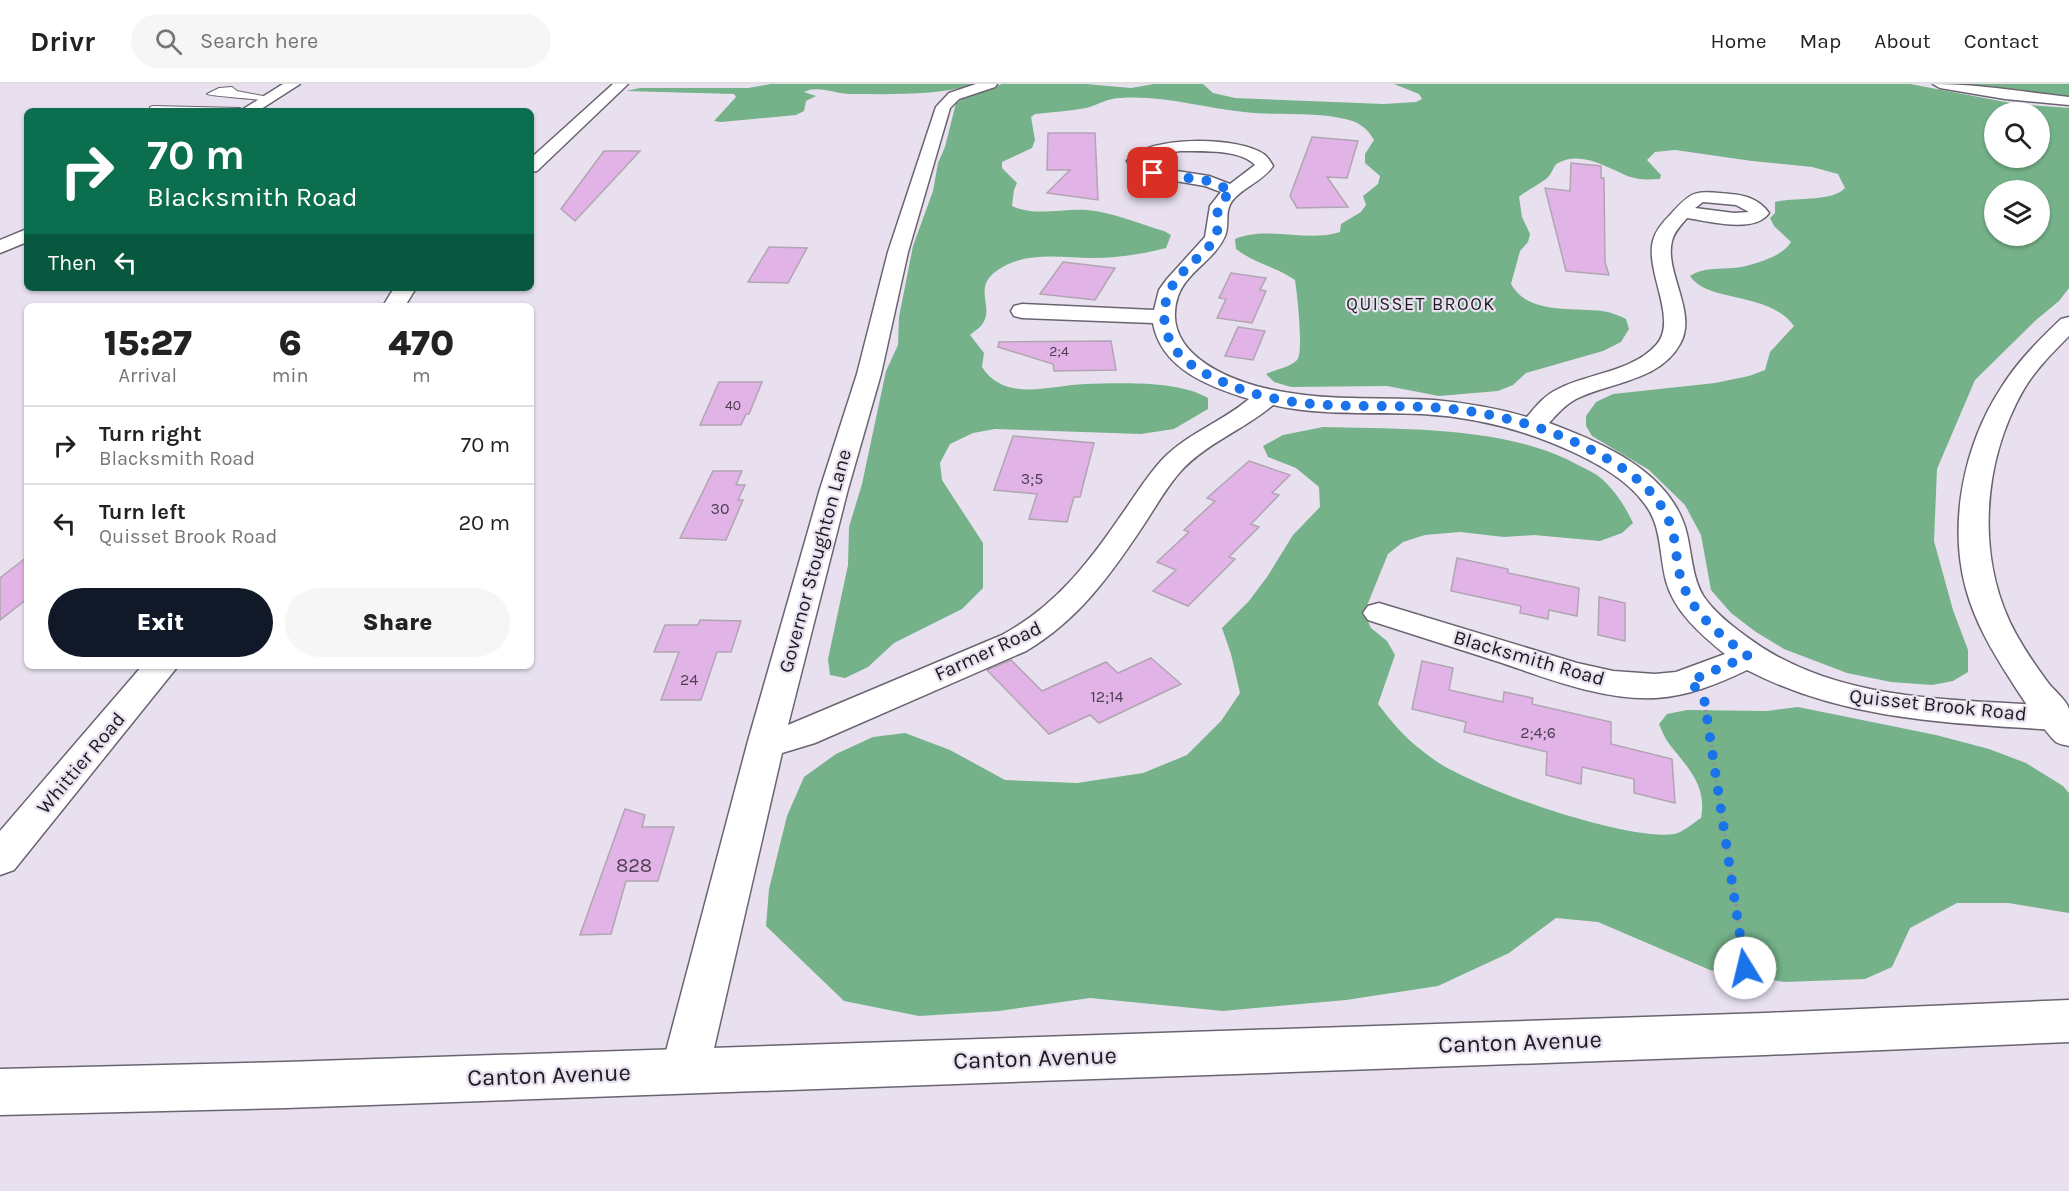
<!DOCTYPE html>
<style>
body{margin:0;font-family:Karla,sans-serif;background:#f6f6f6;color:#222;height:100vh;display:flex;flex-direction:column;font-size:22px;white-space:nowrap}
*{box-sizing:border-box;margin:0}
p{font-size:20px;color:#767676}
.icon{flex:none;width:33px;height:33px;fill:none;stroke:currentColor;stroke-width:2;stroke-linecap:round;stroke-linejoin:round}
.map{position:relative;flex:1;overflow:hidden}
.sheet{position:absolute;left:24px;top:219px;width:510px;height:366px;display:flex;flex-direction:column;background:#fff;border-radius:9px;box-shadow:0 2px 4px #0004}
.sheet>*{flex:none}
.guide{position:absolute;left:24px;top:24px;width:510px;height:183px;border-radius:9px;box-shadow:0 2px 4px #0004;background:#0b6e4f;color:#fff;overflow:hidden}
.buttons{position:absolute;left:1984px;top:18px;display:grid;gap:12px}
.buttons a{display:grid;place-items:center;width:66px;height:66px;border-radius:50%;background:#fff;box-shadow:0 2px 4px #0004;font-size:30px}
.pin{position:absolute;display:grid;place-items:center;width:51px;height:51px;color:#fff;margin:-26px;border-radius:12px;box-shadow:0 3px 9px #0006}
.me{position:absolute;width:66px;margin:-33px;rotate:351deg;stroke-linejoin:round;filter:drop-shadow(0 0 4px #0008)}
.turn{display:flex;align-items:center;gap:21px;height:126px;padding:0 24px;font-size:27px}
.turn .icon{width:78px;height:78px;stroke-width:2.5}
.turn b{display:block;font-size:42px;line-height:51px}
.then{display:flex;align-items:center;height:57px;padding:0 24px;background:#0003;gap:12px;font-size:22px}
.eta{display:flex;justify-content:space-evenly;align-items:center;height:102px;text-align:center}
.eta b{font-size:36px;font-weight:800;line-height:42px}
.cta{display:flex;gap:12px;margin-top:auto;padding:12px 24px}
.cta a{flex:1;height:69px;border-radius:36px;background:#111827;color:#fff;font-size:24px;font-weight:800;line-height:69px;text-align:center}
.cta a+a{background:#f6f6f6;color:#222}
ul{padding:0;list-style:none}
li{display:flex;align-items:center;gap:18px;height:78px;padding:0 24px;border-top:2px solid #e0e0e0}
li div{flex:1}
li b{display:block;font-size:22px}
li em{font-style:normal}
header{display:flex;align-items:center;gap:36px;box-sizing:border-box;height:84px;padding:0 30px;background:#fff;border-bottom:2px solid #e0e0e0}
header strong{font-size:28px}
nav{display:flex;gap:33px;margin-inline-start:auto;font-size:21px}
.search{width:420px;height:54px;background:#f6f6f6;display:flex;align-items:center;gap:15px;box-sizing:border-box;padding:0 21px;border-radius:33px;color:#767676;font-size:22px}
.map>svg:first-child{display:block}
.forest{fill:#75b28a;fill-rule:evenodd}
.building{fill:#e1b3e6;stroke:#b1a5b2;stroke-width:1.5}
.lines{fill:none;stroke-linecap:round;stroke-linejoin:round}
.lane-casing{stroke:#6a6471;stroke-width:2}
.street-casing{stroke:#6a6471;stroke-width:3}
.secondary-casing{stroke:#6a6471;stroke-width:3}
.path-far1{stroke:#948e99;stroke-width:4;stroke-dasharray:1.5 4.5;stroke-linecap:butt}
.path{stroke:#948e99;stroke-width:5;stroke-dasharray:2 6;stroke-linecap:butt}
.lane{fill:#fff;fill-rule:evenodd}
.street{fill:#fff;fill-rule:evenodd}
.secondary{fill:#fff;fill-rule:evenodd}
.route{stroke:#1a73e8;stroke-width:10;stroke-dasharray:0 18}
.labels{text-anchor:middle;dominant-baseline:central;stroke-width:4.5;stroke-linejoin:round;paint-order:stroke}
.far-number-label{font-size:14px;fill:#4e4052}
.number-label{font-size:16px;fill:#4e4052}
.far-neighbourhood-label{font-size:18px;letter-spacing:1.5px;fill:#1d1a20;stroke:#e8e0ef}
.street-label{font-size:20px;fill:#1d1a20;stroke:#e8e0ef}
.near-number-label{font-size:20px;fill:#4e4052}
.near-street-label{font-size:24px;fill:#1d1a20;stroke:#e8e0ef}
</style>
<header>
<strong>Drivr</strong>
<div class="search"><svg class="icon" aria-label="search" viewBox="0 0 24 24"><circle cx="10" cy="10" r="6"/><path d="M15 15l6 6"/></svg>Search here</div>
<nav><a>Home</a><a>Map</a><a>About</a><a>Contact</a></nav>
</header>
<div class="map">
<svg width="2069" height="1107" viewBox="0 0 2069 1107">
<rect width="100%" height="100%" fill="#e8e0ef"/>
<path class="forest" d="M 771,0 L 976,0 C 935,12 893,10 850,10 C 835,10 818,1 804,8 L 816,12 L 806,17 L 804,27 L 796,31 L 721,38 L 714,37 L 736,13 L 734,10 L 626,7 L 640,4 L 748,4 Z
M 1002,0 L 1086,0 L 1131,4 L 1154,0 L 1203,0 L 1213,9 L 1235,14 L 1384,20 L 1416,18 L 1422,15 L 1419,10 L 1394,0 L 1910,0 L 2016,20 L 2069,24 L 2069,204 L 2059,217 L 2036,236 L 1975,296 L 1937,385 L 1934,457 L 1953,526 L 1968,566 L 1968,588 L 1953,597 L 1932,601 L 1891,598 L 1847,589 L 1784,565 L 1756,548 L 1731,529 L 1711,506 L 1701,451 L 1685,421 L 1649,386 L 1592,352 L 1586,342 L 1586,332 L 1596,318 L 1613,310 L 1715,299 L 1749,292 L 1765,286 L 1770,268 L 1794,242 C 1769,207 1707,219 1690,192 C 1705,182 1724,186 1741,183 C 1756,180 1783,172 1791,158 L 1774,142 L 1770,134 L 1775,129 L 1775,118 C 1793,113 1833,118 1845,104 L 1838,90 L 1812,83 L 1752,77 L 1675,66 L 1655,68 L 1647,76 L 1661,91 L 1660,95 C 1648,96 1635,96 1623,90 C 1605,82 1581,68 1560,78 C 1553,81 1554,86 1549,92 C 1544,98 1527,106 1519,113 L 1522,133 L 1530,150 L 1528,158 L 1520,167 L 1511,200 C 1529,233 1578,222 1608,228 C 1614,230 1621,232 1626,235 L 1629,245 L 1621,258 L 1603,267 L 1526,289 L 1513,301 L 1498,307 L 1439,312 L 1387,302 L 1291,303 L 1274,298 L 1266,290 C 1274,286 1291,283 1297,276 C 1304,268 1297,209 1295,196 C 1276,183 1254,179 1236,165 L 1235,155 C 1266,141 1307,159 1340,148 L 1341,140 L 1361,128 L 1366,121 L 1363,112 L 1378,100 L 1380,92 L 1365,79 L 1365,70 L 1374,56 C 1367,44 1359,38 1345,35 C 1313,27 1278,32 1244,28 C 1204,24 1162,11 1121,14 C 1107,14 1098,21 1086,24 C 1069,27 1052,28 1035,30 L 1031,33 L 1035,56 L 1032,64 L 1002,78 L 1002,84 L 1017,99 L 1014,106 L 1012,122 C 1035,133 1063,124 1087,126 C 1113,128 1139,140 1164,147 L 1171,151 L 1166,164 C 1143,170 1116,174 1093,174 C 1060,174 1024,166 995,188 C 975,204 991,220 985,235 C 982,243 976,246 970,251 L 984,269 L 982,283 C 1005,319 1051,301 1085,300 C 1120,299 1178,296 1208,314 L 1208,325 L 1174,345 L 1141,350 L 995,345 L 973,349 L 950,360 L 940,379 L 942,396 L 983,459 L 983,504 L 962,525 L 894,559 L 868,583 L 845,594 L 830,591 L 828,575 L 848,481 L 849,443 L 862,400 L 886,287 L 898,261 L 899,233 L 913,162 L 933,107 L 938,79 L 945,63 L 956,19 L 972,10 ZM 1995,28 L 2040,28 L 2040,74 L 1995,74 ZM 1995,106 L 2040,106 L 2040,152 L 1995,152 Z
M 1960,0 L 2069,0 L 2069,14 Z
M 1323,343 C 1401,345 1508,342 1578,381 C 1586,385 1595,389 1602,395 C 1616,408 1625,422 1633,439 L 1622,449 L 1600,457 L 1534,451 L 1504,453 L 1460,448 L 1425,451 L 1403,458 L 1388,470 L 1364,529 L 1371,544 L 1387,557 L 1395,571 L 1378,620 C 1397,645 1409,658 1436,677 C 1477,705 1625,757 1674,750 C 1682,749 1693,739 1701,734 C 1707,702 1689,685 1670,661 C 1665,655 1662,647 1659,640 L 1667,630 L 1687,626 L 1767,627 L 1798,623 L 1936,651 L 1989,665 L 2026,679 L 2063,702 L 2069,709 L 2069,829 L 2008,819 L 1957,819 L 1910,844 L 1892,883 L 1865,895 L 1785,898 L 1710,886 L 1598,838 L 1556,834 L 1509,869 L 1438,902 L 1346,916 L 1223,927 L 1090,914 L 999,927 L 919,932 L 844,917 L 766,842 L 769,805 L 787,732 L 804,693 L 836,670 L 873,653 L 905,649 L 950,666 L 1005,696 L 1077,699 L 1143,689 L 1187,671 L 1221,637 L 1240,609 L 1231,570 L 1222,544 L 1249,517 L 1267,493 L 1293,451 L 1320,423 L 1319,403 L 1296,384 L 1268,373 L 1263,362 L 1283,351 Z"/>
<path class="building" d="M 1048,49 L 1095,49 L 1098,116 L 1047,109 L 1070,86 L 1047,86 Z
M 1312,53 L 1358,57 L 1347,94 L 1327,93 L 1348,123 L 1297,124 L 1290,112 Z
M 604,67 L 640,67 L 575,137 L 561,125 Z
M 1571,79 L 1601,82 L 1601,94 L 1604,94 L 1605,178 L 1609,191 L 1566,187 L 1545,104 L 1570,107 Z
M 769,163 L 807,164 L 788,199 L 748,198 Z
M 1063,178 L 1115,184 L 1095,216 L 1040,210 Z
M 1231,189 L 1266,194 L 1260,206 L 1266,207 L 1252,239 L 1217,234 L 1226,215 L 1219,214 Z
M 1238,243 L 1265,247 L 1253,276 L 1225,272 Z
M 1111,257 L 1116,286 L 1054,287 L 1053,280 L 998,263 L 999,258 Z
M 719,298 L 762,298 L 749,330 L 746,330 L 741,341 L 700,341 Z
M 1013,352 L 1094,359 L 1080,413 L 1074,413 L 1067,438 L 1029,435 L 1037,410 L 994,406 Z
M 1249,377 L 1290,391 L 1272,409 L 1279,411 L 1251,440 L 1259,443 L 1229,473 L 1235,475 L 1188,522 L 1153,507 L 1176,486 L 1157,478 L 1189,448 L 1184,446 L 1215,417 L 1207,414 Z
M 713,387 L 742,387 L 736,401 L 745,401 L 738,416 L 743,416 L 726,456 L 680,454 Z
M 27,473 L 27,515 L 0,536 L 0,494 Z
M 1457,474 L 1508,485 L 1508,489 L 1579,504 L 1577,532 L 1549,526 L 1548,535 L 1520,529 L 1521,522 L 1451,507 Z
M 1599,513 L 1625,519 L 1625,557 L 1598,551 Z
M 700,536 L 741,537 L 731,568 L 717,568 L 701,616 L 661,616 L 679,568 L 654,568 L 665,541 L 698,541 Z
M 1151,574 L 1181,600 L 1099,639 L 1090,631 L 1049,650 L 987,586 L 1011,576 L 1042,607 L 1106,578 L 1118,589 Z
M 1422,577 L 1453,584 L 1449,606 L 1503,618 L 1504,608 L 1533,614 L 1532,620 L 1611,638 L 1611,660 L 1672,675 L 1675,719 L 1634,709 L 1634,695 L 1582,683 L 1581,700 L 1546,691 L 1547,668 L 1464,648 L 1466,638 L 1412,625 Z
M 625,725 L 645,731 L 642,743 L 674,743 L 658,797 L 626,797 L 611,850 L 580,851 Z"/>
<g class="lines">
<defs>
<path id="lane" d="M 232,3 L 237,7 L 273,14 L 269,17 C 259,15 210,12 207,10 L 219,4 Z
M 153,22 L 240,24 L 244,27 L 150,27 L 150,23 Z"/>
<path id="street" d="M 283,0 L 300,0 L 258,27 L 240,27 Z
M 613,0 L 628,0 L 537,87 L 531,88 L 531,74 Z
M 976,0 L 997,0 L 995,3 L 959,15 L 950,24 L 908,168 L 881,290 L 848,405 L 788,641 L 1002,551 C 1054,523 1087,481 1120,433 C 1133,415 1145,395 1160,378 C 1185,350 1221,339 1249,315 C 1210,303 1161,285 1153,239 L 1022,234 L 1014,232 L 1011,227 L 1014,222 L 1022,220 L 1154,226 L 1159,206 L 1167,195 L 1205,153 L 1210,122 L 1221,108 L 1205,102 L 1140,91 L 1132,86 L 1127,77 C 1146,51 1240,52 1265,71 C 1268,74 1271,78 1273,82 C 1263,97 1243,103 1232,117 C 1224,128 1230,140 1225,152 C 1215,176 1187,187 1178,212 C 1158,273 1239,301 1284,308 C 1333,317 1384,313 1434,316 C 1466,319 1496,324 1527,333 C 1536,322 1545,311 1558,305 C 1589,289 1633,288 1657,260 C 1678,235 1645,187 1653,157 C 1655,147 1663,138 1670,131 C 1693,105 1696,107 1730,110 C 1746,111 1760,116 1769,129 C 1755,150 1708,137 1687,134 C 1681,141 1674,148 1672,157 C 1664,188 1698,229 1680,260 C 1660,297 1610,298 1576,315 C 1565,321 1557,330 1549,339 C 1600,358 1667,386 1685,443 C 1692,465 1691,493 1704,513 C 1715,529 1732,542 1747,553 C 1835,619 1952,615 2057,622 L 2069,625 L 2069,643 L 2057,646 C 1949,639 1846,637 1747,586 C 1718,600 1688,612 1656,614 C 1602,616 1549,595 1499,578 C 1456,564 1411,550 1368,536 L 1363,529 L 1368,522 L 1379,519 L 1577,579 L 1613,587 L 1655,590 L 1676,588 L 1725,570 C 1701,551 1674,527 1666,497 C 1659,470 1662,441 1644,419 C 1627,396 1600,381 1575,369 C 1526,346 1476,333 1422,330 C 1372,328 1322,332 1273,321 C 1244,346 1206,359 1180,388 C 1165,405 1154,426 1141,445 C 1109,493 1077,537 1026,567 L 815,659 L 782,669 L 709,986 L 702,1002 L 685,1008 L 668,1002 L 661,986 L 748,657 L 820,405 L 857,290 L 888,168 L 936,23 L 949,9 ZM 1180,67 C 1200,67 1241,65 1255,81 L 1230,100 L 1209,92 L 1151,83 L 1144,78 L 1162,70 ZM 1703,118 L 1736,121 L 1749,128 L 1734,129 L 1695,124 Z
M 1933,0 C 1978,0 2024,8 2069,13 L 2069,21 L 2005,15 L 1940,4 Z
M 27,145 L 27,158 L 0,169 L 0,156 Z
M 394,204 L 416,204 L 405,222 L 383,222 Z
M 142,582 L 178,582 L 14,786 L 0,791 L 0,747 Z"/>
<path id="secondary" d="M 2069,233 L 2069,252 C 2053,268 2036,285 2024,305 C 1982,378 1975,475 2016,550 C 2026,568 2037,584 2049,600 C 2055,607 2067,617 2069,625 C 2069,635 2069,651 2069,662 C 2065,661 2059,660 2056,658 C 2046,650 2018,608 2010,595 C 1992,567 1975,538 1966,505 C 1948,439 1964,361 2001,304 C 2017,278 2039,256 2061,235 Z
M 2069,916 L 2069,958 L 1765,971 L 286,1024 L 0,1031 L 0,985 L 286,978 L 1765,929 Z"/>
</defs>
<use href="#lane" class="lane-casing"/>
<use href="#street" class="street-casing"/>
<use href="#secondary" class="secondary-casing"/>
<path class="path-far1" d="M 1705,620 L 1726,759"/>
<path class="path" d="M 1726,757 L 1750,912"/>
<use href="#lane" class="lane"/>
<use href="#street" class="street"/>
<use href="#secondary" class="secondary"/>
</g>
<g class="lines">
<path class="route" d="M 1153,89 L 1209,97 L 1232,107 C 1205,130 1226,141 1212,159 C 1198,176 1180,186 1170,206 C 1160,227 1163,253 1179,270 C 1192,284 1211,293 1228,300 C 1301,332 1376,317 1452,325 C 1506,331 1559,347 1606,374 C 1638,392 1667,417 1674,454 C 1677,470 1677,488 1684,503 C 1695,532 1724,554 1748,572 L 1690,597 L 1704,614 L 1745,884"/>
</g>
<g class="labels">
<g class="far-number-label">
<text x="1059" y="267">2;4</text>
<text x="733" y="321">40</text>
</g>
<g class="number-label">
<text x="1032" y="394">3;5</text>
<text x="720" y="424">30</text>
<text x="689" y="595">24</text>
<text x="1107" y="612">12;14</text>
<text x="1538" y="648">2;4;6</text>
</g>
<g class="far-neighbourhood-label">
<text x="1421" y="220">QUISSET BROOK</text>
</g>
<g class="street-label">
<text transform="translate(815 477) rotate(-75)">Governor Stoughton Lane</text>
<text transform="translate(988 567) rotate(-25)">Farmer Road</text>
<text transform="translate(1529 574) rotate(16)">Blacksmith Road</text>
<text transform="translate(1938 621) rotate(6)">Quisset Brook Road</text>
<text transform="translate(81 679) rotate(-50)">Whittier Road</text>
</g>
<g class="near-number-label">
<text x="634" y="781">828</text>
</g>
<g class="near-street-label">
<text transform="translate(1520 958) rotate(-2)">Canton Avenue</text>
<text transform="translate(1035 974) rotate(-2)">Canton Avenue</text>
<text transform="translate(549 991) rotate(-2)">Canton Avenue</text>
</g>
</g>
</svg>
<div class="buttons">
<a><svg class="icon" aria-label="search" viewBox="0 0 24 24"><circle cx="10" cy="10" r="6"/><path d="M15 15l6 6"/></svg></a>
<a><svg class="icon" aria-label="layers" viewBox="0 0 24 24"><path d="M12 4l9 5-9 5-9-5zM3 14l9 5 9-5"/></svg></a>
</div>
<div class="pin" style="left:1153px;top:89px;background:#d93025"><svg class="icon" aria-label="arrive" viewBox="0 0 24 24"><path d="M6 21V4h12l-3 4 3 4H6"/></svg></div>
<svg class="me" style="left:1745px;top:884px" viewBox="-20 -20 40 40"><circle r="19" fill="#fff"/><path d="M0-13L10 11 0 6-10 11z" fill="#1a73e8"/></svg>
<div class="guide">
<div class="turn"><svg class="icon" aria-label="right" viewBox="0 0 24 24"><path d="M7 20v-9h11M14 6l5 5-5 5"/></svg><div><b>70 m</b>Blacksmith Road</div></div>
<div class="then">Then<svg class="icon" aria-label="left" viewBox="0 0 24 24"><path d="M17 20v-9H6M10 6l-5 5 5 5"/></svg></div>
</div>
<section class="sheet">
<div class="eta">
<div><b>15:27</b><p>Arrival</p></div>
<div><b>6</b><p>min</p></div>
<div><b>470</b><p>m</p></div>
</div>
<ul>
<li><svg class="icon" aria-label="right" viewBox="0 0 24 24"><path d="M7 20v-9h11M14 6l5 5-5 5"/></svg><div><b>Turn right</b><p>Blacksmith Road</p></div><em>70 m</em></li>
<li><svg class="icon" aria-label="left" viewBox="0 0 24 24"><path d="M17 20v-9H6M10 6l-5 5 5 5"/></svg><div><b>Turn left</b><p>Quisset Brook Road</p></div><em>20 m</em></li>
</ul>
<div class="cta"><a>Exit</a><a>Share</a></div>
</section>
</div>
